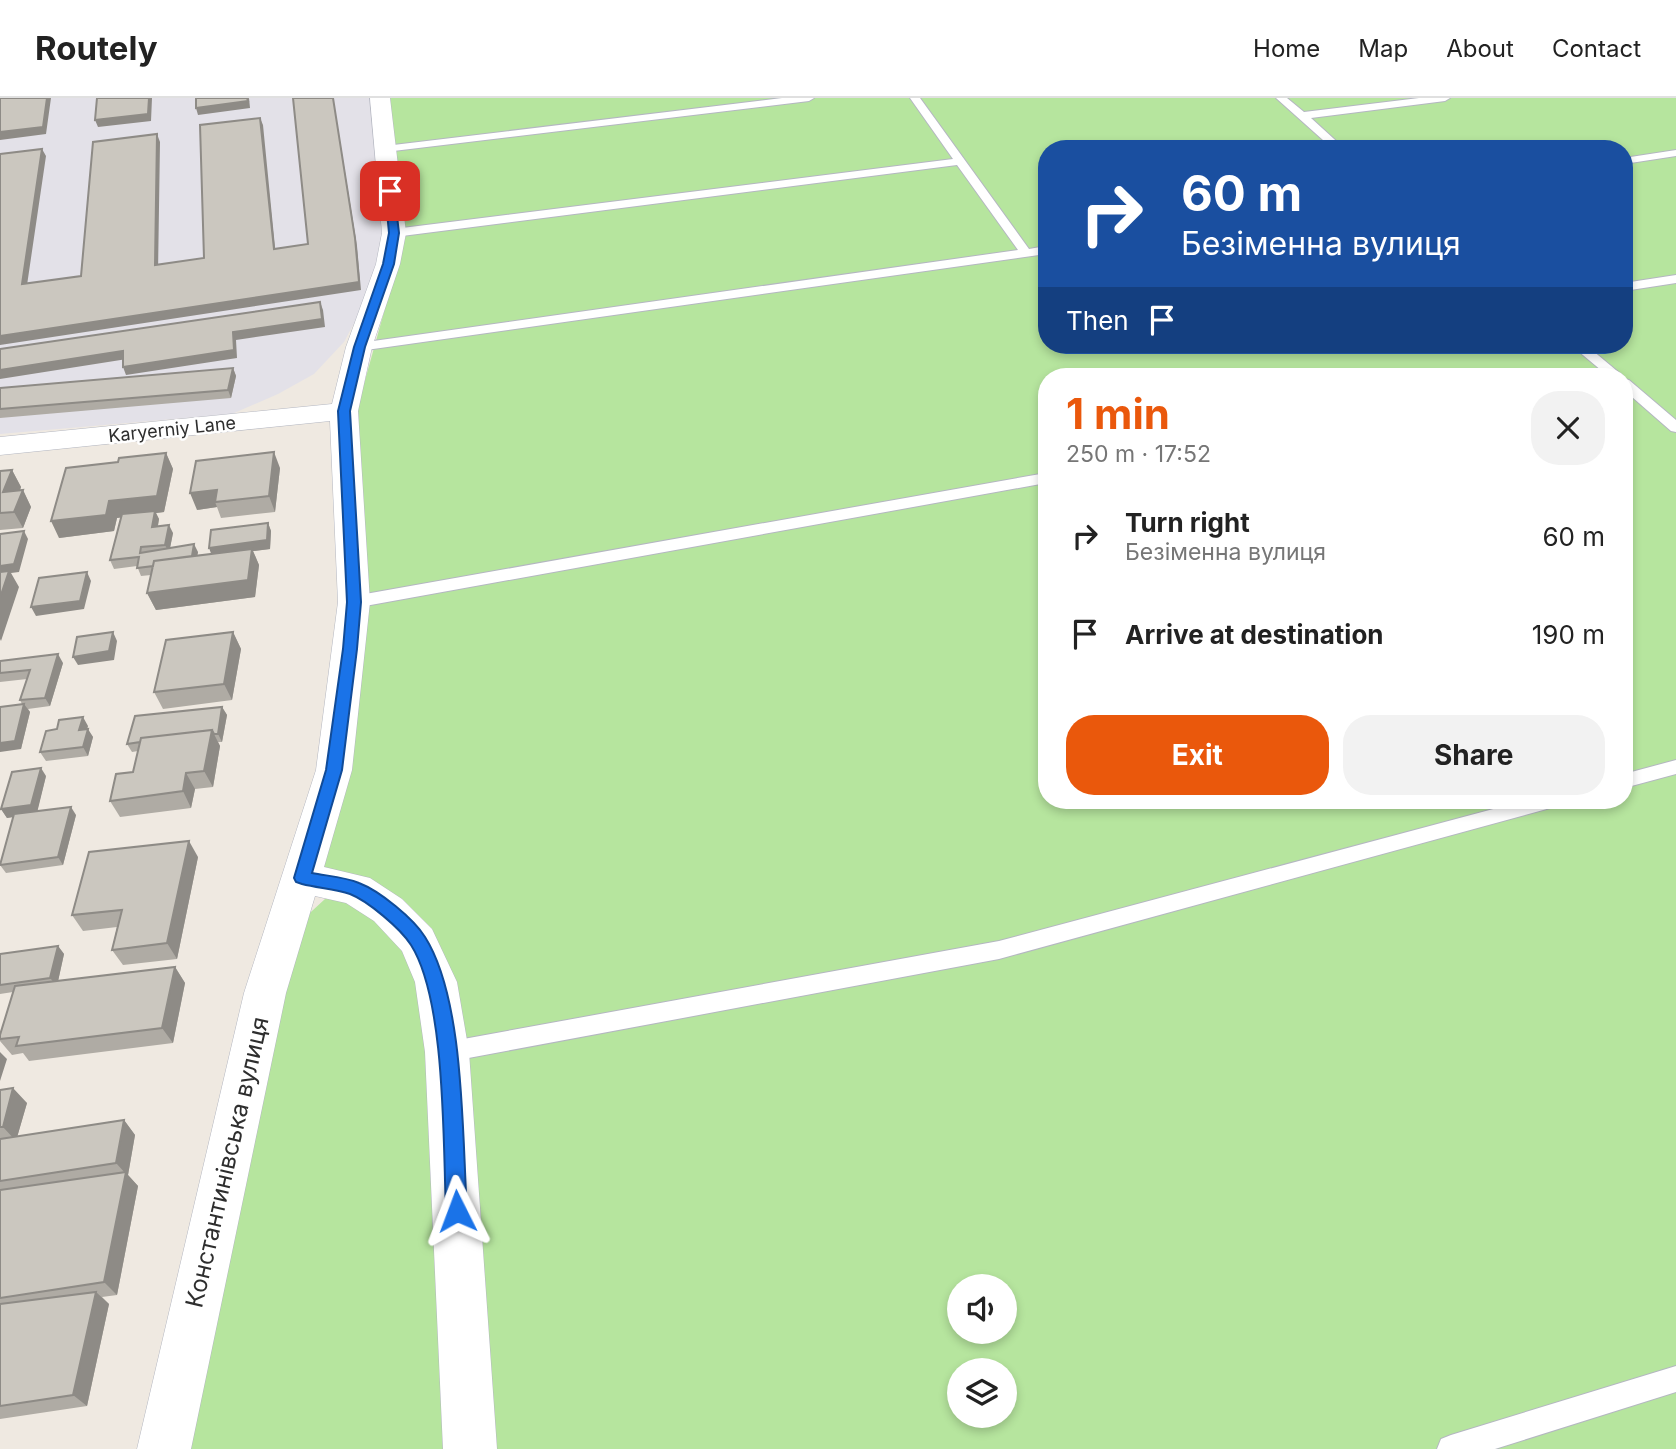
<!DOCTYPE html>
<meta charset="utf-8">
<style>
body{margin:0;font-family:Inter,sans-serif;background:#f2f2f2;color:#222;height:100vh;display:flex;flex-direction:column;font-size:26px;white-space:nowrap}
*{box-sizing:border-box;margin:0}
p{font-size:23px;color:#767676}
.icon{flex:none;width:38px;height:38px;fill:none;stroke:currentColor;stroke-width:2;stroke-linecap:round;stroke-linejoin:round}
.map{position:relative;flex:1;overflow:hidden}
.details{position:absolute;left:1038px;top:270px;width:595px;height:441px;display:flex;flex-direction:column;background:#fff;border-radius:28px;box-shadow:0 4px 10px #0003}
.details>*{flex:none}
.guide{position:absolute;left:1038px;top:42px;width:595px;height:214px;border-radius:28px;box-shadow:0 4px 10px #0003;background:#1a4fa0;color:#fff;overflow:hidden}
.buttons{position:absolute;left:947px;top:1176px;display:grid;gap:14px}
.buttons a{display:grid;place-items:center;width:70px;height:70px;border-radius:50%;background:#fff;box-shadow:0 4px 10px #0003;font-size:35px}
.pin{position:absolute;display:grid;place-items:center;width:60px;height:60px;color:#fff;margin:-30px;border-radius:14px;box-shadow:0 4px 10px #0006}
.me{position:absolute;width:77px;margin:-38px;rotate:357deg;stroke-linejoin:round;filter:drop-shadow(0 0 5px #0008)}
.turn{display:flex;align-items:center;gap:24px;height:147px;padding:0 28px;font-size:32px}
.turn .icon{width:91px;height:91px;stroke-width:2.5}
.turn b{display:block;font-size:49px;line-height:60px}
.then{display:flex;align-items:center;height:66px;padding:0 28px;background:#0003;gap:14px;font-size:26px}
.round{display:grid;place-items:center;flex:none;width:74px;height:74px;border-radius:28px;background:#f2f2f2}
.head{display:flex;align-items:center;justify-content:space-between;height:119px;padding:0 28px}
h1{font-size:42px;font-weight:700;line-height:52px;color:#ea580c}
.button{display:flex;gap:14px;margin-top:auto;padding:14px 28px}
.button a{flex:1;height:80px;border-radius:28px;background:#ea580c;color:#fff;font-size:28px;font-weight:700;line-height:80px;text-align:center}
.button a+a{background:#f2f2f2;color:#222}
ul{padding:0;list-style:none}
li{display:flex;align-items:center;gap:21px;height:98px;padding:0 28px}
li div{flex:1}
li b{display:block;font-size:26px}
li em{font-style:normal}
header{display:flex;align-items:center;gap:42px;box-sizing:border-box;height:98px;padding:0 35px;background:#fff;border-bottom:2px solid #e0e0e0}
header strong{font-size:33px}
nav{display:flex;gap:38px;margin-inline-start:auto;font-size:24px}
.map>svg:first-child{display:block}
.industrial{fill:#e3e1e8}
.green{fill:#b6e59e;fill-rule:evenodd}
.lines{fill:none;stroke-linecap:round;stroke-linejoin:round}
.service-casing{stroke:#b4b7c1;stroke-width:2}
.minor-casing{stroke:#b4b7c1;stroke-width:1}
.service{fill:#fff;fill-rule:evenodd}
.minor{fill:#fff;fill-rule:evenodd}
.wall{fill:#afaba4}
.shaded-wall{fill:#8e8b86}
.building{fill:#cbc7bf;stroke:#8e8b86;stroke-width:2}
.route{fill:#1a73e8;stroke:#114b97;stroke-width:2}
.labels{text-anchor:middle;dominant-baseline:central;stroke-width:5;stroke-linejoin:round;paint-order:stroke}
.far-street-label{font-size:18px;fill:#2e2e2e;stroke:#fff}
.near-street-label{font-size:24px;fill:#2e2e2e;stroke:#fff}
</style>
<header>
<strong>Routely</strong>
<nav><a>Home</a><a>Map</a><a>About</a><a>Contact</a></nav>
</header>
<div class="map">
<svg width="1676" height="1351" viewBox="0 0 1676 1351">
<rect width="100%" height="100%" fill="#efe9e1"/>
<path class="industrial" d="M 0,0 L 371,0 L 383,136 L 379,168 L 368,199 L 344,244 L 314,276 L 278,296 L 232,316 L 0,336 Z"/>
<path class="green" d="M 388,0 L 1676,0 L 1676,1351 L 492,1351 L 444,882 L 321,769 L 357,311 L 406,135 ZM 1046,51 L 1624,51 L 1624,247 L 1046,247 ZM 1046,278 L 1624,278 L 1624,702 L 1046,702 ZM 959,1188 L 1004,1188 L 1004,1234 L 959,1234 ZM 959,1272 L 1004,1272 L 1004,1318 L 959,1318 Z
M 348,800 L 381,818 L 426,887 L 452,1351 L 187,1351 L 300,824 L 325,801 Z"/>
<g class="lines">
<defs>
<path id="service" d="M 782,0 L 814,0 L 809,3 L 385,54 L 379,51 L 385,48 Z
M 910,0 L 920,0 L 1029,151 L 1046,148 L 1046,156 L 359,253 L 352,249 L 359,245 L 1018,152 L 957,67 L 394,139 L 388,135 L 394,131 L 953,61 Z
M 1276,0 L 1287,0 L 1304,14 L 1419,0 L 1450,0 L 1445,3 L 1311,20 L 1345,51 L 1333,51 Z
M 1676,52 L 1676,58 L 1624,66 L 1624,60 Z
M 1676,177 L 1676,185 L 1624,193 L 1624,185 Z
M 1571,247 L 1586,247 L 1623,278 L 1608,278 Z
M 1624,281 L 1629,282 L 1676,322 L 1676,334 L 1671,333 L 1624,292 Z
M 1046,375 L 1046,385 L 354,510 L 345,504 L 354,498 Z
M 1676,662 L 1676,676 L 1624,690 L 1624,676 Z
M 1527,702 L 1564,702 L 1561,707 L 1554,709 L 999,861 L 447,964 L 439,961 L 436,954 L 439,947 L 447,944 L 999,843 Z
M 1676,1268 L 1676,1294 L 1495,1351 L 1437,1351 L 1441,1341 L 1451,1337 Z"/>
<path id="minor" d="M 370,0 L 390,0 L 406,135 L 400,166 L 372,249 L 358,313 L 370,504 L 352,672 L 324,769 L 370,780 L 402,801 L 432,831 L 457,884 L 469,954 L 497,1351 L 443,1351 L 425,954 L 415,884 L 402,853 L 374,823 L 346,805 L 315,798 L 286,895 L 191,1351 L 137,1351 L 244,895 L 316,672 L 338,504 L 330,323 L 0,357 L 0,339 L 332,306 L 346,249 L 376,166 L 382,135 Z"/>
</defs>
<use href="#service" class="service-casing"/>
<use href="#minor" class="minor-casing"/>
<use href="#service" class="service"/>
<use href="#minor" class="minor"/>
</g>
<path class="wall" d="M 233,270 L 236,278 L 231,300 L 0,320 L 0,290 Z
M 166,355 L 173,371 L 164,414 L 156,415 L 159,421 L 158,428 L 173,435 L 170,450 L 198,454 L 197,457 L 211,456 L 268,425 L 271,433 L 270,451 L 253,453 L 259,467 L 255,499 L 156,512 L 147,495 L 151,477 L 141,478 L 137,468 L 114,471 L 110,462 L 122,419 L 117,420 L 114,433 L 59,440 L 118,364 Z
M 280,370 L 275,414 L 221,420 L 217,409 L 197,412 Z
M 12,372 L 21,389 L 20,393 L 23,392 L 31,409 L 23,430 L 0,432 L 0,373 Z
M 233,534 L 241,551 L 232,602 L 163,611 L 154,594 Z
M 0,563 L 63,565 L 50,608 L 28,611 L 30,614 L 21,651 L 22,606 L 20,602 L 27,581 L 0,584 Z
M 222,609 L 227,617 L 222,644 L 218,644 L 220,648 L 213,689 L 195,691 L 191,710 L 120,719 L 110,703 L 133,674 L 138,653 L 132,654 L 127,646 Z
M 88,628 L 87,631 L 93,639 L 88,658 L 46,663 L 40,654 Z
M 46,678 L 37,713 L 76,717 L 63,767 L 6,775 L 0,767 L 0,766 L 13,719 L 7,720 L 1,711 Z
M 198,759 L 177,861 L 123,867 L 112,852 L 117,829 L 83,833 L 72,817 Z
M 58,848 L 64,856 L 58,883 L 175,869 L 185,885 L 173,945 L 29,963 L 23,955 L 12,957 L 0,943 L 0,937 L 13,894 L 0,896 L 0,856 Z
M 0,992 L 27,1005 L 17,1039 L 124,1022 L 135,1037 L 128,1077 L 138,1088 L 117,1197 L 102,1199 L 109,1206 L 87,1308 L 0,1321 Z"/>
<path class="shaded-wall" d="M 47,0 L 51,0 L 46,36 L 0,42 L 0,34 Z
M 149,0 L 152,0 L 151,23 L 98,29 L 95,22 Z
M 249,0 L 250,10 L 198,17 L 196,10 Z
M 333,0 L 357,148 L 361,192 L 0,247 L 0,238 L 359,184 Z
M 260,20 L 263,27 L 276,159 L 274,151 Z
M 157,36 L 160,44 L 158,175 L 155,167 Z
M 42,51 L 46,58 L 26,194 L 22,186 Z
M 320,204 L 323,212 L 325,229 L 236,242 L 237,260 L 126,277 L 123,269 L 233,234 Z
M 123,253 L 127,261 L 0,281 L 0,272 Z
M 233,270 L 236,278 L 231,300 L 228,292 Z
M 274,354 L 280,370 L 275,414 L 269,398 Z
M 166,355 L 173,371 L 164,414 L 156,415 L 159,421 L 156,437 L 152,429 L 155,415 L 117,420 L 114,433 L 59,440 L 51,423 Z
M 12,372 L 21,389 L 12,411 L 3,394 Z
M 23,392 L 31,409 L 23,430 L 14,414 Z
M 217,392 L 215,404 L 217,409 L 197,412 L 190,395 Z
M 268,425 L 271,433 L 270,451 L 253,453 L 259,467 L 255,499 L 156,512 L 147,495 L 212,458 L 209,450 Z
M 169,427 L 173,435 L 169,455 L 165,447 Z
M 24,433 L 28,441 L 19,474 L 11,475 L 19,489 L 1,543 L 0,541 L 0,468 Z
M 194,446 L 198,454 L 195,472 L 191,464 Z
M 87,474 L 91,483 L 84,511 L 36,518 L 31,509 Z
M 113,534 L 117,543 L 114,562 L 78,567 L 73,559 Z
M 233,534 L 241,551 L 232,602 L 224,586 Z
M 58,556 L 63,565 L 50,608 L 45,600 Z
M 24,606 L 30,614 L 21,651 L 0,654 L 0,645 Z
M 222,609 L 227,617 L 222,644 L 218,636 Z
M 83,619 L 88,628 L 84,640 L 79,632 Z
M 88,631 L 93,639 L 88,658 L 83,649 Z
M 212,632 L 220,648 L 213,689 L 204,673 Z
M 41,670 L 46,678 L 37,715 L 7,720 L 1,711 Z
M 186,675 L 195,691 L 191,710 L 183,693 Z
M 71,709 L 76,717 L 63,767 L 58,759 Z
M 189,743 L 198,759 L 177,861 L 167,845 Z
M 58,848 L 64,856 L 57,888 L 50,880 Z
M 175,869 L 185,885 L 173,945 L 162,930 Z
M 0,954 L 7,961 L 0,983 Z
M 13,990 L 27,1005 L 16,1043 L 3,1029 Z
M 124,1022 L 135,1037 L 128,1077 L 138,1088 L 117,1197 L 104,1184 L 126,1076 L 116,1065 Z
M 96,1194 L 109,1206 L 87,1308 L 73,1297 Z"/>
<path class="building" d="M 0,0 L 47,0 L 43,29 L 0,34 Z
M 97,0 L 149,0 L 148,16 L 95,22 Z
M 196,0 L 247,0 L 248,3 L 196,10 Z
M 293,0 L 333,0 L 355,140 L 359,184 L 0,238 L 0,56 L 42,51 L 22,186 L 81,178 L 93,44 L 157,36 L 155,167 L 204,160 L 200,27 L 260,20 L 274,151 L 308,146 Z
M 320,204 L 322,221 L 233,234 L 234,252 L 123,269 L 123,253 L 0,272 L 0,251 Z
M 233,270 L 228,292 L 0,311 L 0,290 Z
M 274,354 L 269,398 L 215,404 L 217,392 L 190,395 L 196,363 Z
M 166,355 L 157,398 L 109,403 L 106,417 L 51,423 L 66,370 L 118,364 L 119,360 Z
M 12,372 L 3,394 L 23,392 L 14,414 L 0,415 L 0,373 Z
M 155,413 L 152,429 L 169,427 L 165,447 L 141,449 L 140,455 L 194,446 L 192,458 L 154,463 L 153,468 L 137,470 L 139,459 L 110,462 L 122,416 Z
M 268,425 L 267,442 L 209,450 L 211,432 Z
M 24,433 L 14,466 L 0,468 L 0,436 Z
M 252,451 L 248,482 L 147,495 L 154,463 Z
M 9,473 L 0,500 L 0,474 Z
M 87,474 L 80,503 L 31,509 L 39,480 Z
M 113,534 L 109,553 L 73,559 L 77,539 Z
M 233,534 L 224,586 L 154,594 L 166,542 Z
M 58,556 L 45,600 L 20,602 L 30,572 L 0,575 L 0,563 Z
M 24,606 L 15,643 L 0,645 L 0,609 Z
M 222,609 L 218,636 L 214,636 L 212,632 L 141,640 L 140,644 L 127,646 L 135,618 Z
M 83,619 L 79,632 L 88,631 L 83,649 L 40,654 L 46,633 L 57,631 L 59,622 Z
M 212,632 L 204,673 L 186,675 L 183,693 L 110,703 L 116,676 L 133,674 L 141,640 Z
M 41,670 L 31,707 L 1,711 L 12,674 Z
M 71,709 L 58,759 L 0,767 L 14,716 Z
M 189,743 L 167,845 L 112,852 L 122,812 L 72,817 L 89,754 Z
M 58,848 L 50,880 L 0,887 L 0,856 Z
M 175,869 L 162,930 L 16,948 L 19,939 L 0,941 L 0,937 L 15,888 Z
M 13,990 L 3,1029 L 0,1029 L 0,992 Z
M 124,1022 L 116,1065 L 0,1083 L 0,1041 Z
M 126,1074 L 104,1184 L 0,1200 L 0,1092 Z
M 96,1194 L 73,1297 L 0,1308 L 0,1206 Z"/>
<path class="route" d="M 390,90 L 394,93 L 399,135 L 394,166 L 365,249 L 350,313 L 361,504 L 357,551 L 342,672 L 312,775 C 327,778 345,779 359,785 C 380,793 414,821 425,839 C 465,902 462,1038 467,1113 L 464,1120 L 457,1123 L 449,1120 L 446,1113 C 443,1046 446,902 411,847 C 401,831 368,803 350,796 C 335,791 318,790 302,786 L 296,784 L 294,780 L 326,672 L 343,551 L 347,504 L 338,313 L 354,249 L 383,166 L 389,135 L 385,93 Z"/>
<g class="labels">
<g class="far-street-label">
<text transform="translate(172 331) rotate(-6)">Karyerniy Lane</text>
</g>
<g class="near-street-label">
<text transform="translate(227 1064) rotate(-77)">Константинівська вулиця</text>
</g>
</g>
</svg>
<div class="buttons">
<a><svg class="icon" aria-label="sound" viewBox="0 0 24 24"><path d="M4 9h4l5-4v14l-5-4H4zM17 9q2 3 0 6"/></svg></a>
<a><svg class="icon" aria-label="layers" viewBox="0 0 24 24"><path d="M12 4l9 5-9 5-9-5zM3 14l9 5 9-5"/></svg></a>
</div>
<div class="pin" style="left:390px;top:93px;background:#d93025"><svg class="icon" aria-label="arrive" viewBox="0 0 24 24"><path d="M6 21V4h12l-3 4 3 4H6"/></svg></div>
<svg class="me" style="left:457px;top:1113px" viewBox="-20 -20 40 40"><path d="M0-17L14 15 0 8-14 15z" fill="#1a73e8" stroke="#fff" stroke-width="4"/></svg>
<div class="guide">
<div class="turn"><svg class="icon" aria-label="right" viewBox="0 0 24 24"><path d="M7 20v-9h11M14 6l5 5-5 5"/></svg><div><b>60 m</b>Безіменна вулиця</div></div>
<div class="then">Then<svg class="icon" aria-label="arrive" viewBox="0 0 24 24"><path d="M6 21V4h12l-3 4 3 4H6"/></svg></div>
</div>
<section class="details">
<div class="head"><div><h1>1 min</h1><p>250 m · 17:52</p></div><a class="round"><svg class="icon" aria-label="close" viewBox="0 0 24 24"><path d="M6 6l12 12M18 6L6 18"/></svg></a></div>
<ul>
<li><svg class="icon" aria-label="right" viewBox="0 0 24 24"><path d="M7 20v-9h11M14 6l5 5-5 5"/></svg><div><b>Turn right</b><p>Безіменна вулиця</p></div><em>60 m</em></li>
<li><svg class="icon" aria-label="arrive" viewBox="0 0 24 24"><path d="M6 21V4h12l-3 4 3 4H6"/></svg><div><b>Arrive at destination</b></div><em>190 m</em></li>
</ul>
<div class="button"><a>Exit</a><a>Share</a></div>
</section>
</div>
